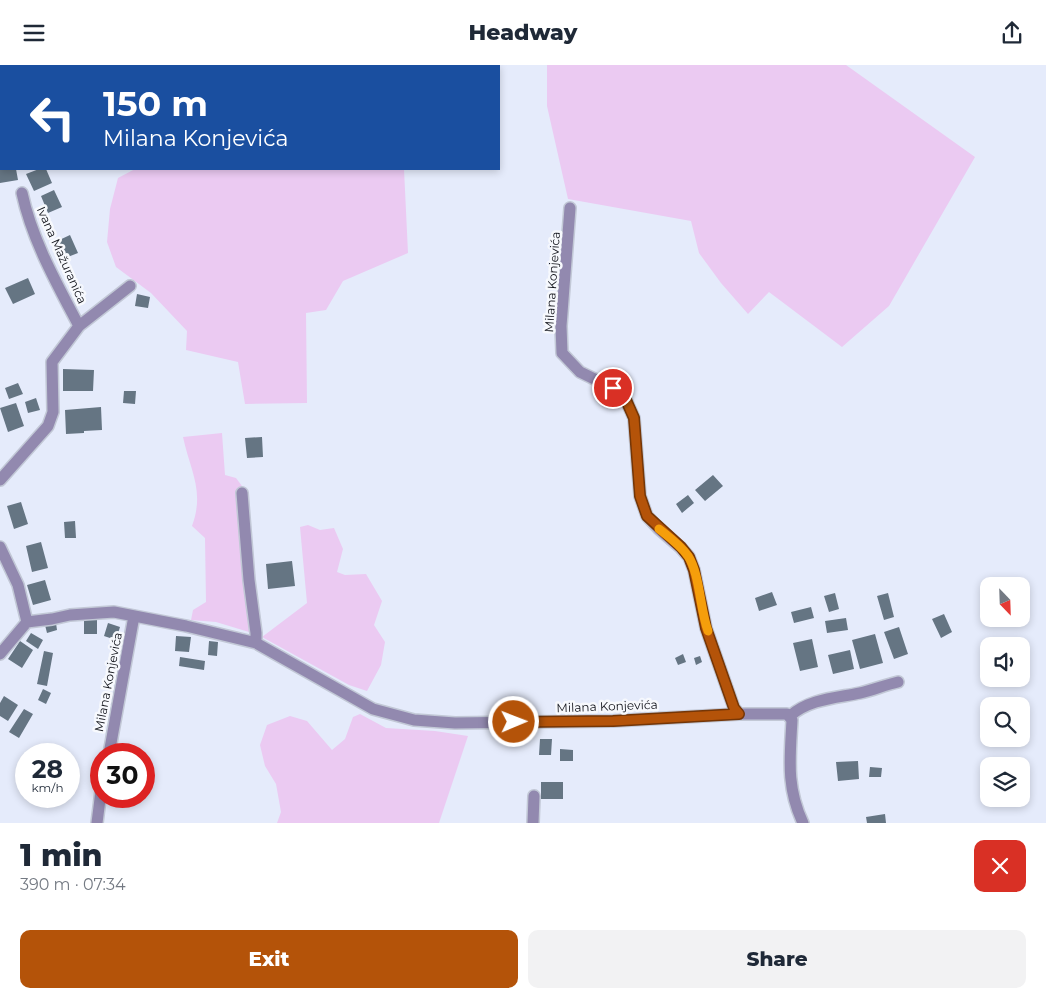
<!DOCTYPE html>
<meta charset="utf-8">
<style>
body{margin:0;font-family:Montserrat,sans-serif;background:#f2f2f3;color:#1f2937;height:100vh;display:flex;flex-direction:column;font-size:19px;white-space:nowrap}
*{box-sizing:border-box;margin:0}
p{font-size:16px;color:#747a83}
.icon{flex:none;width:28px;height:28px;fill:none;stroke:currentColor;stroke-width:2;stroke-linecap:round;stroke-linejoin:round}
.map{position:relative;height:758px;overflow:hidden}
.sheet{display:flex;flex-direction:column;background:#fff;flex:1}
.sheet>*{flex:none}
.hud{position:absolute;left:0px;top:0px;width:500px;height:105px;box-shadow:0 2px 8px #0003;background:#1a4fa0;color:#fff;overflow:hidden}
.needle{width:32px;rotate:157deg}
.controls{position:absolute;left:980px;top:512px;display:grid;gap:10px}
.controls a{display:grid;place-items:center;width:50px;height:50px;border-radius:10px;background:#fff;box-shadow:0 2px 8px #0003;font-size:25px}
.speed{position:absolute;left:15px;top:678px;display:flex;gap:10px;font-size:25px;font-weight:700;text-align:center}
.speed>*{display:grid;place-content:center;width:65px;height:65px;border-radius:50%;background:#fff;box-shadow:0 2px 8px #0003;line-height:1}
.speed small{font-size:12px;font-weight:400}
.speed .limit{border:8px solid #d22;background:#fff;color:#111}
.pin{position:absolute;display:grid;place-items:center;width:42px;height:42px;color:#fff;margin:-21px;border:2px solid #fff;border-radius:50%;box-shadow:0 1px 5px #0007}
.me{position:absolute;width:55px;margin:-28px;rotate:89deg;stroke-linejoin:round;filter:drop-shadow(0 0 4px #0008)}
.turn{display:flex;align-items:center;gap:18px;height:105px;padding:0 20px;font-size:22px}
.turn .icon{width:65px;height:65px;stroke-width:2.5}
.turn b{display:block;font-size:35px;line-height:42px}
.round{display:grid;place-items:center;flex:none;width:52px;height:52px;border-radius:10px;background:#f2f2f3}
.head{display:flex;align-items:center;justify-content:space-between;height:85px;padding:0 20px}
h1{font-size:30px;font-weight:800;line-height:38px}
.button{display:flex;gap:10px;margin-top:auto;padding:10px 20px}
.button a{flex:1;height:58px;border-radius:10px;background:#b45309;color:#fff;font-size:20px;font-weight:800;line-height:58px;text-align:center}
.button a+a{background:#f2f2f3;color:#1f2937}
header{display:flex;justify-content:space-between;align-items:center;height:65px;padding:0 20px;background:#fff;font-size:22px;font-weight:800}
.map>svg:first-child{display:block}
.green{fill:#ebcaf2}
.building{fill:#657583}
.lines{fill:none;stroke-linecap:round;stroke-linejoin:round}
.minor-casing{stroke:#c2c8d6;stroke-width:14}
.minor{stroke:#9289af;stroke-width:11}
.route-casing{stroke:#753606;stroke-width:12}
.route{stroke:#b45309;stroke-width:9}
.slow{stroke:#f59e0b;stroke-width:9}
.labels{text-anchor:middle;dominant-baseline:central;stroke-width:5;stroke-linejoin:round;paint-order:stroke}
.street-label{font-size:12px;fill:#0d0f16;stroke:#f7f9fd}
</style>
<header><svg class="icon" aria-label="menu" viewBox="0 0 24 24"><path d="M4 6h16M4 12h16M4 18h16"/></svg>Headway<svg class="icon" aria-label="share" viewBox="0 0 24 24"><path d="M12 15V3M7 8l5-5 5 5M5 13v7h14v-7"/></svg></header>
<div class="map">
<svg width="1046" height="758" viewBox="0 0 1046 758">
<rect width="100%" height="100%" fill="#e5ebfb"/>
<path class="green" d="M 232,0 L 418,0 L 233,1 Z
M 547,0 L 846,0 L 975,92 L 889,241 L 842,282 L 769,227 L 748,249 L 721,218 L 699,188 L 691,156 L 568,134 L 547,41 Z
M 135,104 L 404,104 L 408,188 L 343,216 L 326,245 L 306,248 L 307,338 L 245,339 L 238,297 L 186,285 L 187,266 L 151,228 L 116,202 L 107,177 L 110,144 L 118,113 Z
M 222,368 L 225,410 L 236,413 L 242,421 L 249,567 L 216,557 L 191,555 L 193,545 L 206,537 L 205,473 L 192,461 C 205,426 190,405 183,372 Z
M 308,460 L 320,465 L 334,463 L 343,484 L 337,507 L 345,510 L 366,509 L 382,536 L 374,560 L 385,577 L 381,600 L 367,626 L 349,620 L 262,572 L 307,538 L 300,462 Z
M 360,649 L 386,663 L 435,666 L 468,671 L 439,758 L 277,758 L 281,747 L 276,719 L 265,701 L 260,680 L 267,660 L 290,651 L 307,656 L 332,685 L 345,674 L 353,652 Z"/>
<path class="building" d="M 0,104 L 16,104 L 18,115 L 0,118 Z
M 39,104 L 46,104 L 52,118 L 34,126 L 26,109 Z
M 54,125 L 62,142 L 48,148 L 41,131 Z
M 70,170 L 78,188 L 60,195 L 53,178 Z
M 28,213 L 35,229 L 13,239 L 5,223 Z
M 137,229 L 150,232 L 148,243 L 135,241 Z
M 63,304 L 94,305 L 93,326 L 63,326 Z
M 18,318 L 23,329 L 9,334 L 5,323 Z
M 124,326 L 136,326 L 135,339 L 123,338 Z
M 36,333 L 40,345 L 28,348 L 25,337 Z
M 16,338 L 24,361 L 8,367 L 0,343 Z
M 101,342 L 102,365 L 84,366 L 84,368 L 66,369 L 65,345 Z
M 262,372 L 263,392 L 247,393 L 245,373 Z
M 713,410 L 723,421 L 705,436 L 695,425 Z
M 688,430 L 694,438 L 682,448 L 676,439 Z
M 21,437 L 28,459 L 14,464 L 7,441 Z
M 75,456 L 76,473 L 65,473 L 64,457 Z
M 41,477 L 48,503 L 32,507 L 26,481 Z
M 292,496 L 295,521 L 268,524 L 266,499 Z
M 45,515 L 51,535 L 33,540 L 27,520 Z
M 772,527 L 777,540 L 759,546 L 755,533 Z
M 835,528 L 839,544 L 829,547 L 824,531 Z
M 888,528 L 894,552 L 884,555 L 877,531 Z
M 811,542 L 814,553 L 794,558 L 791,547 Z
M 944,549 L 952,567 L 941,573 L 932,554 Z
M 84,552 L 97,552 L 97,569 L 84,569 Z
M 846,553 L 848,565 L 827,568 L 825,556 Z
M 56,558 L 57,565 L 47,568 L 45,560 Z
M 108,558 L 120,562 L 116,575 L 104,571 Z
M 899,562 L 908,589 L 894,594 L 884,567 Z
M 31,568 L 43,575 L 38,584 L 26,576 Z
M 875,569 L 883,598 L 860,604 L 852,575 Z
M 176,571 L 191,572 L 189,587 L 175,586 Z
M 812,574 L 818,602 L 800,606 L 793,578 Z
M 20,576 L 33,585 L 22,603 L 8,594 Z
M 209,576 L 218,577 L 217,591 L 208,590 Z
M 850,585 L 854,604 L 833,609 L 828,590 Z
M 44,586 L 53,588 L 47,621 L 37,619 Z
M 683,589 L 686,597 L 678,600 L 675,593 Z
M 700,591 L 702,597 L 696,600 L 694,593 Z
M 180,592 L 205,596 L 204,605 L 179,601 Z
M 43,624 L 51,628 L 46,639 L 38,635 Z
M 4,631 L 18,640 L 8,656 L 0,651 L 0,638 Z
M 24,644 L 33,649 L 19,673 L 9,667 Z
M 540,674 L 552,674 L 551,690 L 539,690 Z
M 560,684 L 573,685 L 573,696 L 560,696 Z
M 24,691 L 26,691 L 26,709 L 18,706 Z
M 858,696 L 859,714 L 838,716 L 836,697 Z
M 870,702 L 882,703 L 881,712 L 869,712 Z
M 541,717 L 563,717 L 563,734 L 541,734 Z
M 885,749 L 886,758 L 867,758 L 866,752 Z"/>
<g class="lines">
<defs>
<path id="minor" d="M 22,128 C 32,175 57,219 79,261
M 570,143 L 561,261 L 562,288 L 580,307 L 613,323 L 626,335 L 634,353 L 640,431 L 647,451 L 659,464 L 681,483 L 689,492 L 694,505 L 706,563 L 734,643 L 739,649 L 787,649 L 792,655 C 790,693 786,722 803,758
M 0,415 L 48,361 L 53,347 L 52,297 L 79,261 L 130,221
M 242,428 L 249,515 L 256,568 L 256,578
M 0,482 L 18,520 L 27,557
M 0,589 L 27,557 L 52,554 L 70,550 L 114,547 L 186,561 L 256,578 L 373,644 L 414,655 L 455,658 L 613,656 L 739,649
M 790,651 C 809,634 836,633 860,628 C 873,625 885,620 898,617
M 109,689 L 134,551
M 97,758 L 101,726
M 533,758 L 534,731"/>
</defs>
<use href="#minor" class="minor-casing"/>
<use href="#minor" class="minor"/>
</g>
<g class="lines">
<defs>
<path id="route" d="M 514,657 L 613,656 L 739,649 L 734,643 L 706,563 L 694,505 L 689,492 L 681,482 L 647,451 L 640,431 L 634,353 L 626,335 L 613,323"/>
</defs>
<use href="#route" class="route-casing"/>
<use href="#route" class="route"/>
<path class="slow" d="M 659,464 C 669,472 680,480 688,491 C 700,509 700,545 708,566"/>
</g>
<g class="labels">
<g class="street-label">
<text transform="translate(62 190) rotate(66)">Ivana Mažuranića</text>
<text transform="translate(552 217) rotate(-86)">Milana Konjevića</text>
<text transform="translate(108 617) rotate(-79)">Milana Konjevića</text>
<text transform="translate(607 641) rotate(-2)">Milana Konjevića</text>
</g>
</g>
</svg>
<div class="controls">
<a><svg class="needle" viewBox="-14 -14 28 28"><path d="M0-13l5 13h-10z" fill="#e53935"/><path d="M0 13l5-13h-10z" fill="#747a83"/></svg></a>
<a><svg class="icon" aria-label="sound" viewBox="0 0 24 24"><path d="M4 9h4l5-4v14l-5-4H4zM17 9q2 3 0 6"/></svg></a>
<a><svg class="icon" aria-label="search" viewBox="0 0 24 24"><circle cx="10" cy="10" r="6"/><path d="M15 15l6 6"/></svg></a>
<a><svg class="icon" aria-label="layers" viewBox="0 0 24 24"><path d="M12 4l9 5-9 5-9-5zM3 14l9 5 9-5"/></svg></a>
</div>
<div class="speed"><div>28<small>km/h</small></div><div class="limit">30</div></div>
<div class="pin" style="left:613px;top:323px;background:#d93025"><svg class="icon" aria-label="arrive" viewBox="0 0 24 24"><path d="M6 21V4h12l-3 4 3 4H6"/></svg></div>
<svg class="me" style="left:514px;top:657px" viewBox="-20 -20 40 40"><circle r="17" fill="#b45309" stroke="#fff" stroke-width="3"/><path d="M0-11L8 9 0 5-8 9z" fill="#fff"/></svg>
<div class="hud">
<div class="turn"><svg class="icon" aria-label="left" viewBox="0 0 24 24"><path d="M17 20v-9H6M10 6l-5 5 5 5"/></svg><div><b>150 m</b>Milana Konjevića</div></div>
</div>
</div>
<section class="sheet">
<div class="head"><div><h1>1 min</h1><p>390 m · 07:34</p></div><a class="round" style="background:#d93025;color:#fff"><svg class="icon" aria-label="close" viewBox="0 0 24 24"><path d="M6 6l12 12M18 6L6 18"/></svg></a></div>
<div class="button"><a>Exit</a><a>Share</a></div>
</section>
